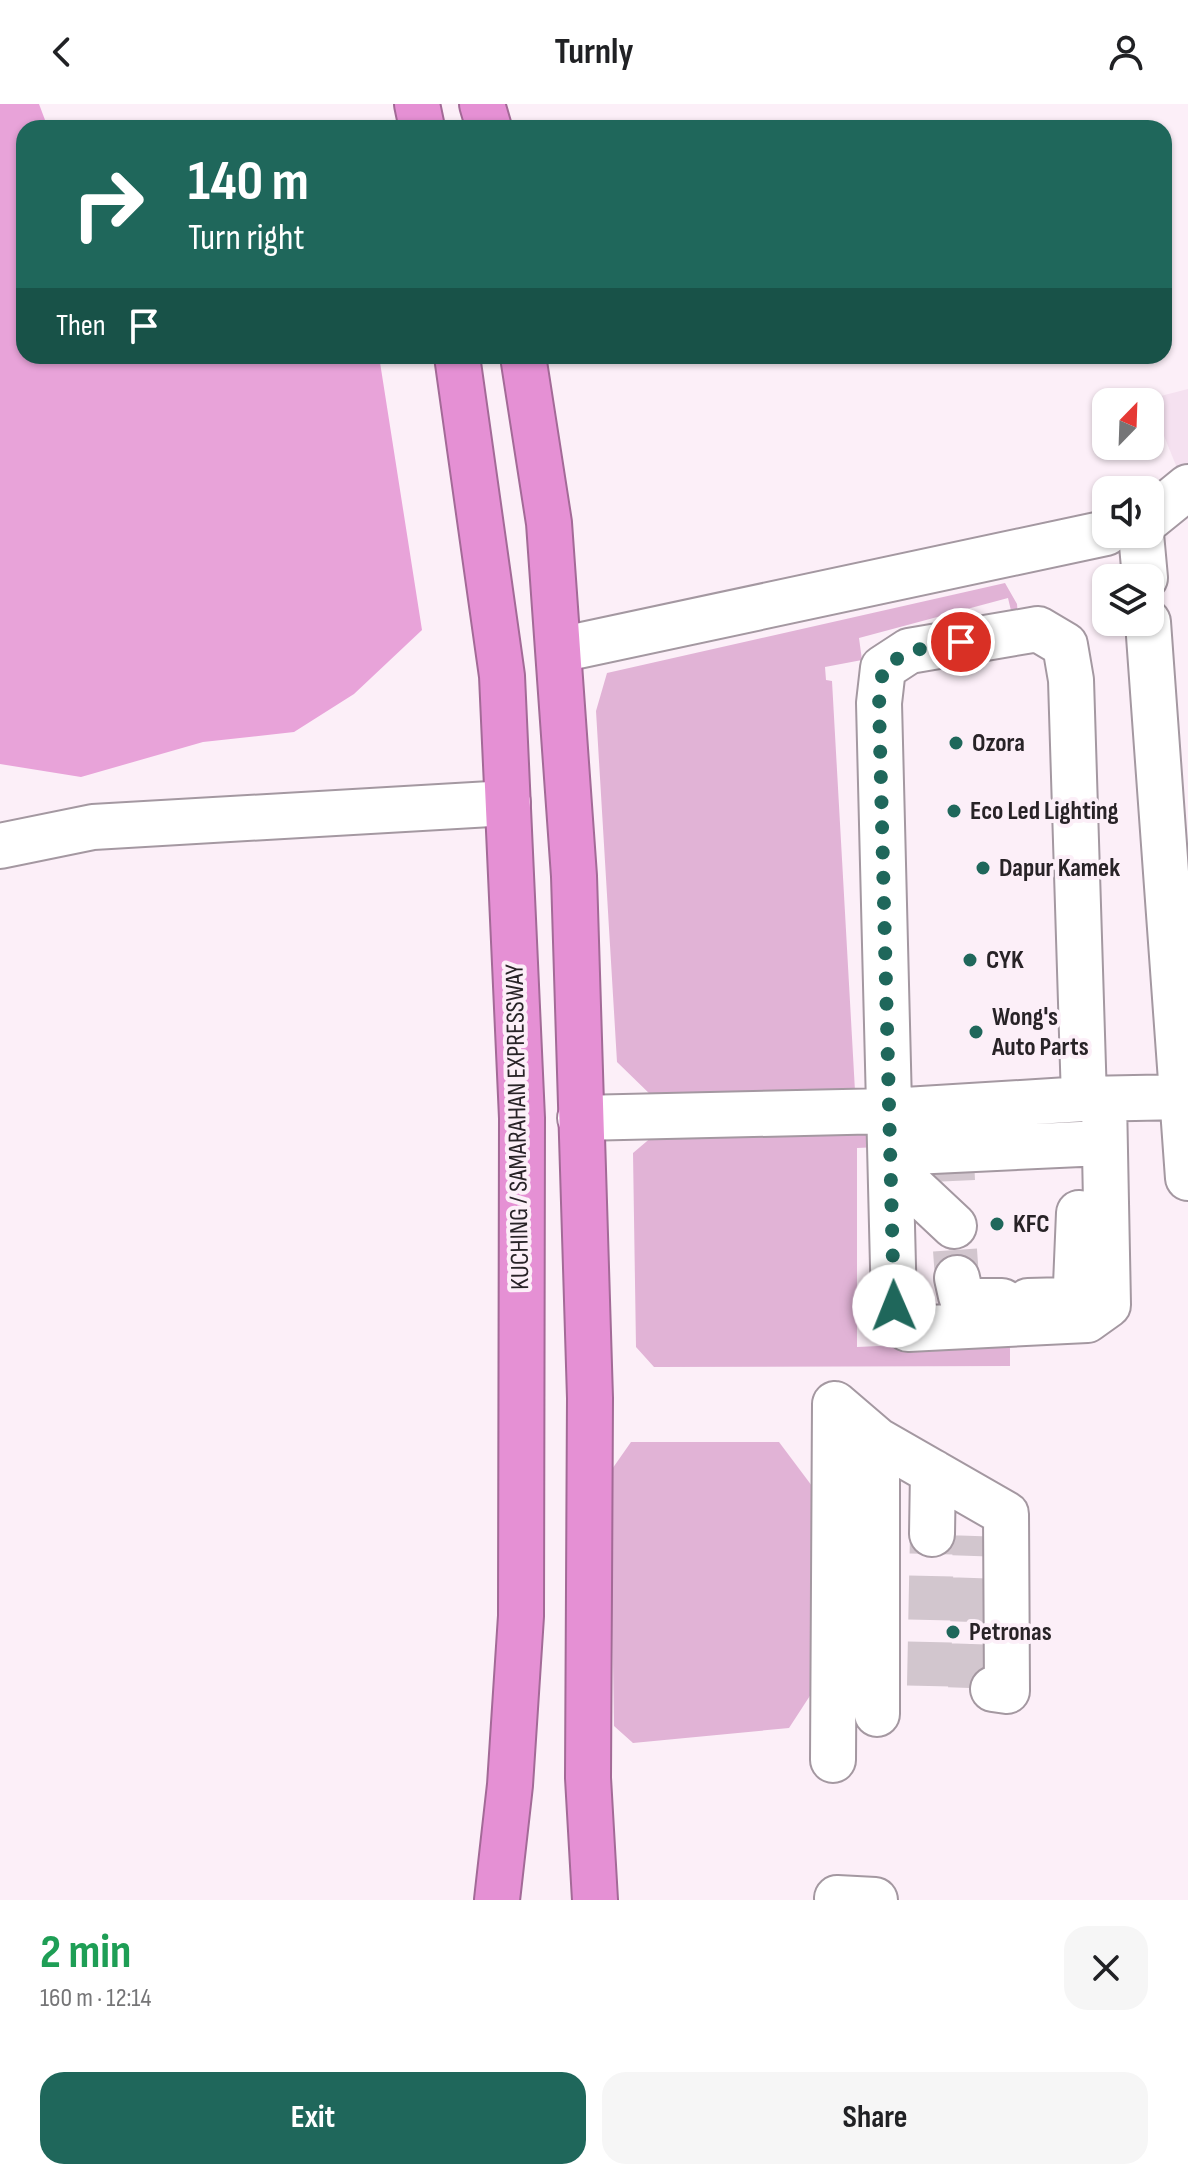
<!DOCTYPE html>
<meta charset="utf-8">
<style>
body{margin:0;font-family:"Sofia Sans Condensed",sans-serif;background:#f6f6f6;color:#202124;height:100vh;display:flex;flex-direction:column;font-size:30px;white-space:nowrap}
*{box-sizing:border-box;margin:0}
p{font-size:26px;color:#757577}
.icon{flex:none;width:44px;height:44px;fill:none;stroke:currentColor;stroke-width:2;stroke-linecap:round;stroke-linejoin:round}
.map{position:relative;height:1796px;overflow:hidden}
.side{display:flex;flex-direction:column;background:#fff;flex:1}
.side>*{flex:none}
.guide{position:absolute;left:16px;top:16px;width:1156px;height:244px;border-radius:24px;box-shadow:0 2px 6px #0004;background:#1f675b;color:#fff;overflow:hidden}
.needle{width:52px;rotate:23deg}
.fabs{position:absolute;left:1092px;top:284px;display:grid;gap:16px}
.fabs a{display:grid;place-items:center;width:72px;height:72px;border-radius:16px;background:#fff;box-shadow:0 2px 6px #0004;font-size:40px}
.pin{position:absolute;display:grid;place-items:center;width:68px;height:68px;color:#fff;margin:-34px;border:4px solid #fff;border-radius:50%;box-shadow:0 2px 8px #0007}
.me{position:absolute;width:88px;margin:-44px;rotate:359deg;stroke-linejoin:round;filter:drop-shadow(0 0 6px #0008)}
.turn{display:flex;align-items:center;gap:28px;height:168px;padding:0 40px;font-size:36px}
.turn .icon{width:104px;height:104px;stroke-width:2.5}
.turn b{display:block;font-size:56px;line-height:68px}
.then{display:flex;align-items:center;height:76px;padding:0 40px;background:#0003;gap:16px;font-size:30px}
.round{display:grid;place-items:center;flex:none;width:84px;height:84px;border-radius:24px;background:#f6f6f6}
.overview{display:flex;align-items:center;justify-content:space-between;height:136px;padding:0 40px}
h1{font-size:48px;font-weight:700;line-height:60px;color:#1e9e55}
.action{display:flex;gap:16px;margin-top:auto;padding:16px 40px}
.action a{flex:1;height:92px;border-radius:24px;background:#1f675b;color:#fff;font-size:32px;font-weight:700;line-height:92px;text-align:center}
.action a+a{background:#f6f6f6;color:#202124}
header{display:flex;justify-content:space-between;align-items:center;height:104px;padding:0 40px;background:#fff;font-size:36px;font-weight:700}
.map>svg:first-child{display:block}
.built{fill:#f5e1f0}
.green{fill:#e1b3d6}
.forest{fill:#e8a3d9}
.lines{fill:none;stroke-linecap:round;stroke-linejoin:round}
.minor-tunnel{stroke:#d2c6ce;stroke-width:44;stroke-dasharray:44 22;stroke-linecap:butt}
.minor-casing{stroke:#a498a1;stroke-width:48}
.highway-casing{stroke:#a36a97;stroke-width:48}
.minor{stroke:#fff;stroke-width:44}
.highway{stroke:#e590d4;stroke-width:44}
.route{stroke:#1f675b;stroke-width:14;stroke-dasharray:0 25.2}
.poi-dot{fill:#1f675b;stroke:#fceff8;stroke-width:3}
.labels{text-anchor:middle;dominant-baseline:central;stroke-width:8;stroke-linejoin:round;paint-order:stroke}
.poi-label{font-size:26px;font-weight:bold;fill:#282327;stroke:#fceff8;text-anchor:start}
.street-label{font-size:26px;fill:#282327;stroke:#fceff8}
</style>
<header><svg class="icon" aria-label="back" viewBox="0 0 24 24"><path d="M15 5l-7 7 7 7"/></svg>Turnly<svg class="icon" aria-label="person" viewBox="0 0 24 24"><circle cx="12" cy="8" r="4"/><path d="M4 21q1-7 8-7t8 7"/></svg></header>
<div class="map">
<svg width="1188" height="1796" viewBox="0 0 1188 1796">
<rect width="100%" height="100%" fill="#fceff8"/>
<path class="built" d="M 1188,285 L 1188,391 L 1149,295 Z"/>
<path class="green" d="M 1005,479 L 1017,500 L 1018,512 L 1013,515 L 1008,494 L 859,534 L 862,556 L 825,563 L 826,576 L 832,577 L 855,987 L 654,994 L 617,958 L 596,607 L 607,569 Z
M 859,1019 L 879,1043 L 857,1044 L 857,1243 L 1010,1236 L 1010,1262 L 654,1263 L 636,1243 L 633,1049 L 653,1032 Z
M 631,1338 L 779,1338 L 818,1390 L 815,1584 L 789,1624 L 633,1639 L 614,1622 L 610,1368 Z"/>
<path class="forest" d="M 0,0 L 39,0 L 48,24 L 24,24 L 24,252 L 379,252 L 422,526 L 354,590 L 294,628 L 203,638 L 81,673 L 0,660 Z"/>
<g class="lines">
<path class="minor-tunnel" d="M 952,1053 L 953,1077
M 955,1146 L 957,1174
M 929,1582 L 932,1430
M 970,1584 L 975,1432"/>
<defs>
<path id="minor" d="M 1150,414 L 1188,383
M 1141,430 L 1145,474
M 1148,518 L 1188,1074
M 559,546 L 1106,429
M 0,742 L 93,723 L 508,699
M 1084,995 L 1071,576 L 1065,541 L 1038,525 L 909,547 L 883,564 L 879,599 L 894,1202 L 908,1225 L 1087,1216 L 1108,1201 L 1104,996
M 580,1014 L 889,1007 L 1084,995 L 1185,993
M 891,1049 L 1102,1039
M 891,1063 L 954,1122
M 957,1174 L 961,1192 L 973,1197 L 1002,1197
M 1028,1197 L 1067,1196 L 1076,1181 L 1079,1109
M 835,1300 L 877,1336 L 1006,1410 L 1007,1587 L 993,1585
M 877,1336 L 877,1610
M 932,1430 L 933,1368
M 833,1656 L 835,1300
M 837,1794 L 875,1796"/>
<path id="highway" d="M 417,0 L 422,24
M 482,0 L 489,24
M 457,252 L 502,572 L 522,1014 L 521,1512 L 510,1681 L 497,1796
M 523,252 L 549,419 L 574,772 L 590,1294 L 588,1674 L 595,1796"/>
</defs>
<use href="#minor" class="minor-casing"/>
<use href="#highway" class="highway-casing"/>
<use href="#minor" class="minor"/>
<use href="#highway" class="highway"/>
</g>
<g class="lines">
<path class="route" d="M 894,1202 L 879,599 L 883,564 L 909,547 L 961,538"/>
</g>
<g class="poi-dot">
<circle cx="956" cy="639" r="8"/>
<circle cx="954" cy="707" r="8"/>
<circle cx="983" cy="764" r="8"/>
<circle cx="970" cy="856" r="8"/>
<circle cx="976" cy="928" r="8"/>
<circle cx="997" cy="1120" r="8"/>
<circle cx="953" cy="1528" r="8"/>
</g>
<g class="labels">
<g class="poi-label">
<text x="972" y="639">Ozora</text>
<text x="970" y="707">Eco Led Lighting</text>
<text x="999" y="764">Dapur Kamek</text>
<text x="986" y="856">CYK</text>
<text x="992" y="913">Wong's<tspan x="992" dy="30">Auto Parts</tspan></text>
<text x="1013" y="1120">KFC</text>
<text x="969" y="1528">Petronas</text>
</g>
<g class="street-label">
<text transform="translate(518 1023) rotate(-91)">KUCHING / SAMARAHAN EXPRESSWAY</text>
</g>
</g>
</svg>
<div class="fabs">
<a><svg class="needle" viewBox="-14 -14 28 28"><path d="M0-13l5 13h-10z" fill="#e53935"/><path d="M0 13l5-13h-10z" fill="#757577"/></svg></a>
<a><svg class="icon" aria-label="sound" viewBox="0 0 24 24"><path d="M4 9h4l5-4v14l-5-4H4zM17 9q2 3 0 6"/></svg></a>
<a><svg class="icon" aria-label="layers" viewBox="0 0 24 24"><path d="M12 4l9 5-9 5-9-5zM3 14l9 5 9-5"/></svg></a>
</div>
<div class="pin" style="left:961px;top:538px;background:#d93025"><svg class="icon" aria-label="arrive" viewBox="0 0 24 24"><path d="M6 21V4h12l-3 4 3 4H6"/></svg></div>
<svg class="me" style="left:894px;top:1202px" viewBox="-20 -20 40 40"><circle r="19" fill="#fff"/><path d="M0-13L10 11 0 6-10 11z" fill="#1f675b"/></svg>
<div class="guide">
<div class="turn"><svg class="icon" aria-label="right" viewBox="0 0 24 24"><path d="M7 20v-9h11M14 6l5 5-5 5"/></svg><div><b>140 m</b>Turn right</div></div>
<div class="then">Then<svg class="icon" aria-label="arrive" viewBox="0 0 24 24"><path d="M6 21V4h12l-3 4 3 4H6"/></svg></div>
</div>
</div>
<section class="side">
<div class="overview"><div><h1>2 min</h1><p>160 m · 12:14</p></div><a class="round"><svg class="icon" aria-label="close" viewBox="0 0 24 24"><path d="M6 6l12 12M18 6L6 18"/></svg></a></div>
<div class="action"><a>Exit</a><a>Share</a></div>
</section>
